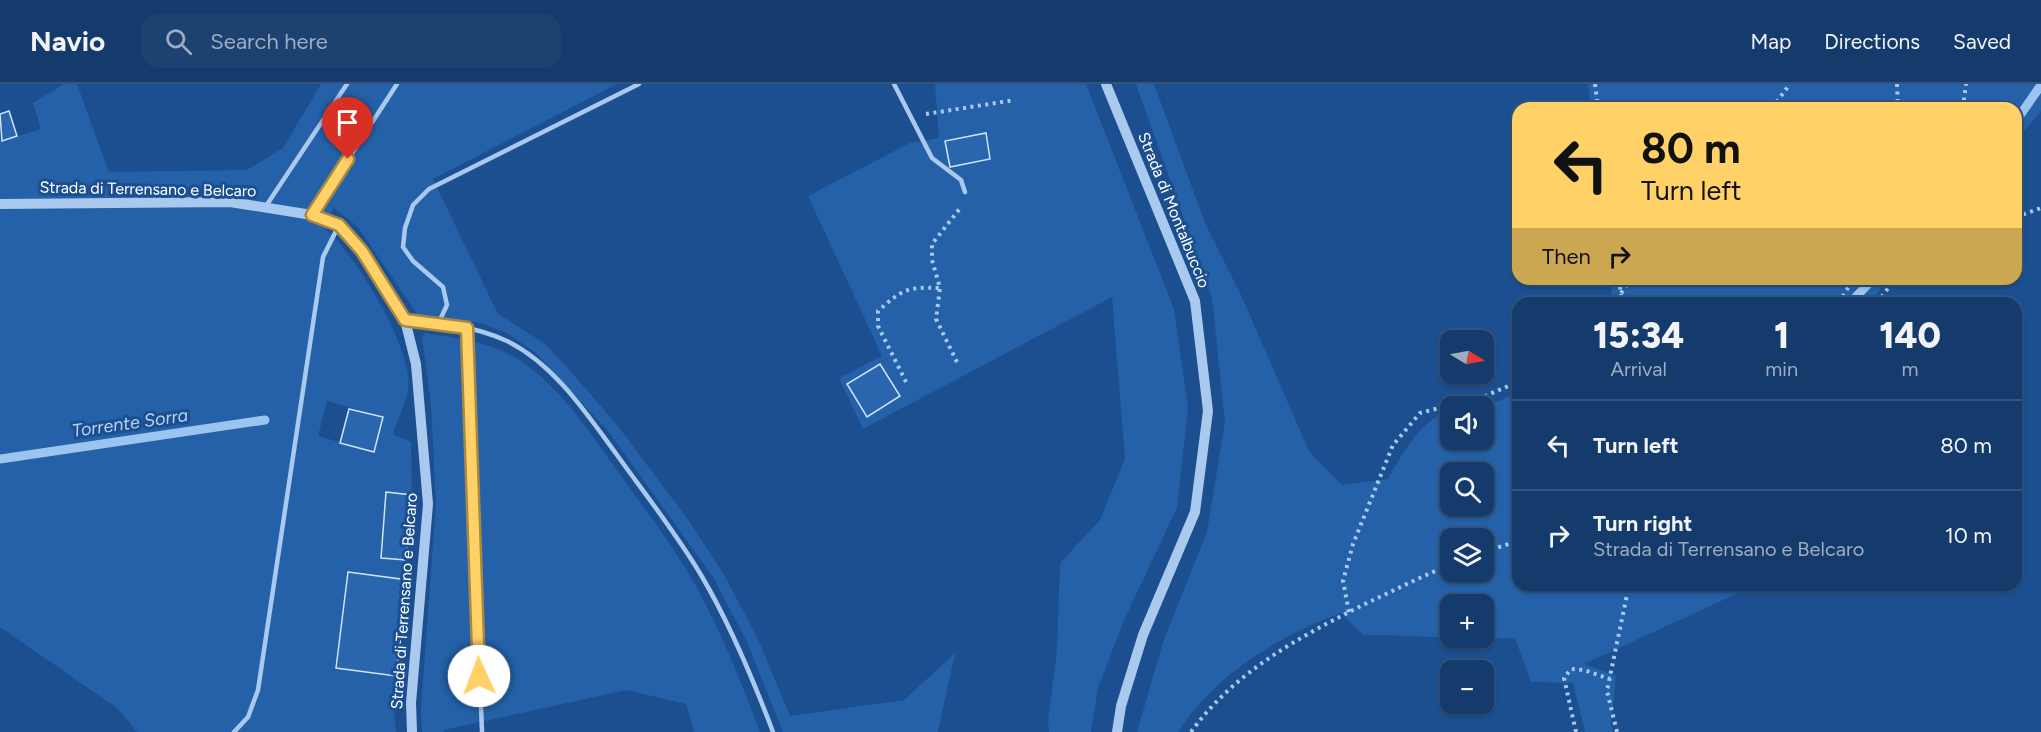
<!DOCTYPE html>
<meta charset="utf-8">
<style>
body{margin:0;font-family:Figtree,sans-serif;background:#1d4271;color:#f1f3f6;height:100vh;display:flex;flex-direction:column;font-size:22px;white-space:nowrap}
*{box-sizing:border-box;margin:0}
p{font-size:20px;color:#9dadc1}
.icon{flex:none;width:33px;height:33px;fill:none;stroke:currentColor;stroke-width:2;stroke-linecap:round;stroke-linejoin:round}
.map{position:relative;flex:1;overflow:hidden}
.sheet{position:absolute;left:1512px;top:213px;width:510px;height:294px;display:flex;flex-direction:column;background:#143b6b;border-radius:18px;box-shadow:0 2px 4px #0004,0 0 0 2px #33557e}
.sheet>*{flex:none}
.banner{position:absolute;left:1512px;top:18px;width:510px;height:183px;border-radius:18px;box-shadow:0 2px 4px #0004,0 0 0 2px #33557e;background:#ffd166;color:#111;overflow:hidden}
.needle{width:39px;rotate:100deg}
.fabs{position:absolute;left:1440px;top:246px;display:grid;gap:12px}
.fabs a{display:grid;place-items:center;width:54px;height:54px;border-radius:12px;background:#143b6b;box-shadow:0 2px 4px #0004,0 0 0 2px #33557e;font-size:30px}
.pin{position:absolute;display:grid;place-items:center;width:51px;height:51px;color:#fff;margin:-62px -26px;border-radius:50% 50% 50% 0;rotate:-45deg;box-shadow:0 0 6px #0007}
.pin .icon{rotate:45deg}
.me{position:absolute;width:66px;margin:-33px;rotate:358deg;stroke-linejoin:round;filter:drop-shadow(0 0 4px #0008)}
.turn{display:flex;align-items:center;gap:21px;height:126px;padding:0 30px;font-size:27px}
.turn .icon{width:78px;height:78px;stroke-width:2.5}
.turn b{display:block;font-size:42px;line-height:51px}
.then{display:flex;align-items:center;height:57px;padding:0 30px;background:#0003;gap:12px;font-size:22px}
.eta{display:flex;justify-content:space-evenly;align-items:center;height:102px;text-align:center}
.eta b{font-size:36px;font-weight:800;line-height:42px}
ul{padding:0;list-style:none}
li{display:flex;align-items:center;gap:18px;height:90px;padding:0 30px;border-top:2px solid #33557e}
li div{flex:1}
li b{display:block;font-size:22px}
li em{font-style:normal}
header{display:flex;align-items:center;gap:36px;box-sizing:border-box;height:84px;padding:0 30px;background:#143b6b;border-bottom:2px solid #33557e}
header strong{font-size:28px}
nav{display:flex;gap:33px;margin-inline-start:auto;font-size:21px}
.search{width:420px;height:54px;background:#1d4271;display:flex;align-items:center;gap:15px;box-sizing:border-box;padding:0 21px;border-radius:18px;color:#9dadc1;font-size:22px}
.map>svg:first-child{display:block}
.green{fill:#2461a8;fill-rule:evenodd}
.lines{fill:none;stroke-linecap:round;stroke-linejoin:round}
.stream{stroke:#9cc4f0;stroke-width:9}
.building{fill:#2a66ad;stroke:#cfe3fa;stroke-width:1.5}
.path{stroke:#a9c9ee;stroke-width:4;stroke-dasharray:3 4.5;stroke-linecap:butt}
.service{stroke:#a9c9ee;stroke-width:4.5}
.tertiary{stroke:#a9c9ee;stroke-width:10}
.route-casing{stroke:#a68842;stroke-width:15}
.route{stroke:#ffd166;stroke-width:10}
.labels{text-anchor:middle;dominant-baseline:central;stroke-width:6;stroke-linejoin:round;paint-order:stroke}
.street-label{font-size:16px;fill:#fff;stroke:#1b4f8f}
.water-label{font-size:18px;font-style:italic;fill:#b5d3f5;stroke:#1b4f8f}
</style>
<header>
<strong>Navio</strong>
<div class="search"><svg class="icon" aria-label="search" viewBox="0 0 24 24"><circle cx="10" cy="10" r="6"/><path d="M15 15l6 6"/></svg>Search here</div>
<nav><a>Map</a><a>Directions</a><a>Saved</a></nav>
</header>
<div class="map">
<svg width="2041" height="648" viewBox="0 0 2041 648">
<rect width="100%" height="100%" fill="#1b4f8f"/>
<path class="green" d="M 64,0 L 77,0 L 109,88 L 247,86 L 283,64 L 321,0 L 617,0 L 433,95 L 498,230 L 544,259 L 567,283 L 617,341 L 689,437 L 723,489 L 758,555 L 790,632 L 904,616 L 955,569 L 938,648 L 783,648 L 747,558 L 713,493 L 608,347 L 536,269 L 507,249 L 480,239 L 417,230 L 358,143 L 334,124 L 324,144 C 354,167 415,267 408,306 C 406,320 397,336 393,350 L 411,358 L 412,411 L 386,409 L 381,473 L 406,476 L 404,495 L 348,488 L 336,584 L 396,592 L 393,619 L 396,648 L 137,648 L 117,624 L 0,543 L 0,52 L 2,57 L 41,45 L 33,19 ZM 327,317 L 383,333 L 374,368 L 318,352 Z
M 935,0 L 1086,0 L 1174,225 L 1188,324 L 1177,424 L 1124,536 L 1098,604 L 1091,648 L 1049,648 L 1048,638 L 1057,566 L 1060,479 L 1100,436 L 1125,375 L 1112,213 L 863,345 L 839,294 L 882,272 L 808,112 L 910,59 L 939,54 Z
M 1136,0 L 1154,0 L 1205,139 L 1241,211 L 1309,367 L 1342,401 L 1388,395 C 1400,372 1424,332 1450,327 L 1450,356 L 1484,356 L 1484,322 L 1471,322 L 1499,317 L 1518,308 L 1518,501 L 1756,501 L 1584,580 L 1616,592 L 1611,639 L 1613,648 L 1585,648 L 1573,599 L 1531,598 L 1515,554 C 1464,556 1414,551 1363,551 L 1341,529 C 1277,553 1216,590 1178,648 L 1137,648 L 1163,558 L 1207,448 L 1225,338 L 1212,214 ZM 1450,388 L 1484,388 L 1484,422 L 1450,422 ZM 1450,454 L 1484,454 L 1484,488 L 1450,488 ZM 1450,520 L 1484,520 L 1484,554 L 1450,554 Z
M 1588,0 L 2041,0 L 2041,27 L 2016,57 L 2016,24 L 1591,24 Z
M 1610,195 L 1888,195 L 1870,219 L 1613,219 Z
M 425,249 C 462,255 498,259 528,282 C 563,309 589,346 614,382 C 642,421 672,460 696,502 C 722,549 741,598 760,648 L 694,648 L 686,620 L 626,606 L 444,646 L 444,648 L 422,648 L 421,623 L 436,420 L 431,321 L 422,253 Z"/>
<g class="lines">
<path class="stream" d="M 2016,37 L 2041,1
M 1850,219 L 1873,195
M 0,375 L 265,336"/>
</g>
<path class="building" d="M 9,27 L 17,52 L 2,57 L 0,30 Z
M 986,49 L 990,75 L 950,83 L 945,57 Z
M 880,280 L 900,312 L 867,333 L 847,300 Z
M 349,325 L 383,333 L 374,368 L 340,359 Z
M 386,408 L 412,411 L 406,476 L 381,474 Z
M 348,488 L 408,496 L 396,592 L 336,584 Z"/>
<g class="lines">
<path class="path" d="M 1595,0 L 1598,24
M 1897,0 L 1898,24
M 1772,24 L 1790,0
M 1963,24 L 1966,0
M 926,30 L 1015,16
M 2016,133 L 2041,124
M 1619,195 L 1622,219
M 1621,209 L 1631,195
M 1839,219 L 1853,195
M 1877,219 L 1895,195
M 957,278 L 936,235 L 940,204 L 932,176 L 932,160 L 961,123
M 906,298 L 878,242 L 878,227 C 903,205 906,203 940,204
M 1484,468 L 1518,457
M 1349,528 L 1343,497 L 1353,460 L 1393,361 L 1420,329 L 1485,312 L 1518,298
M 1191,648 C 1235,587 1301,552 1367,519 C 1395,506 1422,492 1450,481
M 1576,648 L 1564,594 L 1571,585 L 1584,586 L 1610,595
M 1617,648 L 1607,607 L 1629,501"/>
<path class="service" d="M 894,0 L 932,74 L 961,96 L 965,108
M 266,122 L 347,0
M 312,131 L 397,0
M 405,236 C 440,239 475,242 507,257 C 554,280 587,330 617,371 C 645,410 676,449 701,491 C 730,540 753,595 773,648
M 439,238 L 447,221 L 443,203 L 413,177 L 403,163 L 405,144 L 413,121 L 429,105 L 639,0
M 467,244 L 482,648
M 234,648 L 248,633 L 258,606 L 323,173 L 339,141"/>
<path class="tertiary" d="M 1106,0 L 1195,217 L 1208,327 L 1195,428 L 1143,551 L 1121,622 L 1117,648
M 0,120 L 230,118 L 312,131 L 339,141 L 362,167 L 405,236 L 416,280 L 428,420 L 411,619 L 412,648"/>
</g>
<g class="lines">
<defs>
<path id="route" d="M 348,75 L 312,131 L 339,141 L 362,167 L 405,236 L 467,244 L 479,592"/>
</defs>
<use href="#route" class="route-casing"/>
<use href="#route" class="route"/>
</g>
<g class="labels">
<g class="street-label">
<text transform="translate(148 105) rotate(1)">Strada di Terrensano e Belcaro</text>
<text transform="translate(1174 126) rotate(68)">Strada di Montalbuccio</text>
<text transform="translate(404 517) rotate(-86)">Strada di Terrensano e Belcaro</text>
</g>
<g class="water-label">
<text transform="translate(130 339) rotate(-8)">Torrente Sorra</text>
</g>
</g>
</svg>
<div class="fabs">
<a><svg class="needle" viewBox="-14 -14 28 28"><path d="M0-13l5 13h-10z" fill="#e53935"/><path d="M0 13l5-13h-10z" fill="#9dadc1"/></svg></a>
<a><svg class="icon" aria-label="sound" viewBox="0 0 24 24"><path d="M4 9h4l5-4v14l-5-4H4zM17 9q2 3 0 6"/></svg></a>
<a><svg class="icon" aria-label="search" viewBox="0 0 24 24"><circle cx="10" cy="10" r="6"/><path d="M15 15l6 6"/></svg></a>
<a><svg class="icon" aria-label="layers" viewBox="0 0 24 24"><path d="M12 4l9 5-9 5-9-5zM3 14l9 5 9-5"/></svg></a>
<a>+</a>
<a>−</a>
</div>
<div class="pin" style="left:348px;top:75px;background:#d93025"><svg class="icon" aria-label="arrive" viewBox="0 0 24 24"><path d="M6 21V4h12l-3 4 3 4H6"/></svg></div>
<svg class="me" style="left:479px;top:592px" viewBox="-20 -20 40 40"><circle r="19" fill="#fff"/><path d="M0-13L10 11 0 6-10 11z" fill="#ffd166"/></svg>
<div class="banner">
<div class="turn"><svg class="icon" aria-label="left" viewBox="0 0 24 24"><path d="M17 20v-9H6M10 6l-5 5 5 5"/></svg><div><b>80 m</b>Turn left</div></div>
<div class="then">Then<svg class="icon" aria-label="right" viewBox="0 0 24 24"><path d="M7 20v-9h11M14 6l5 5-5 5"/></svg></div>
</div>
<section class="sheet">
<div class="eta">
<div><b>15:34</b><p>Arrival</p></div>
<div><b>1</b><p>min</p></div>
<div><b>140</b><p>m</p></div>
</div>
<ul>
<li><svg class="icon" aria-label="left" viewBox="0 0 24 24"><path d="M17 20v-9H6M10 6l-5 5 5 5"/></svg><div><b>Turn left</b></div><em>80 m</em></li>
<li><svg class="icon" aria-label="right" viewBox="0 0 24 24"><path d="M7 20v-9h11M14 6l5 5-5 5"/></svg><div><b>Turn right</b><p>Strada di Terrensano e Belcaro</p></div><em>10 m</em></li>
</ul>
</section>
</div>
